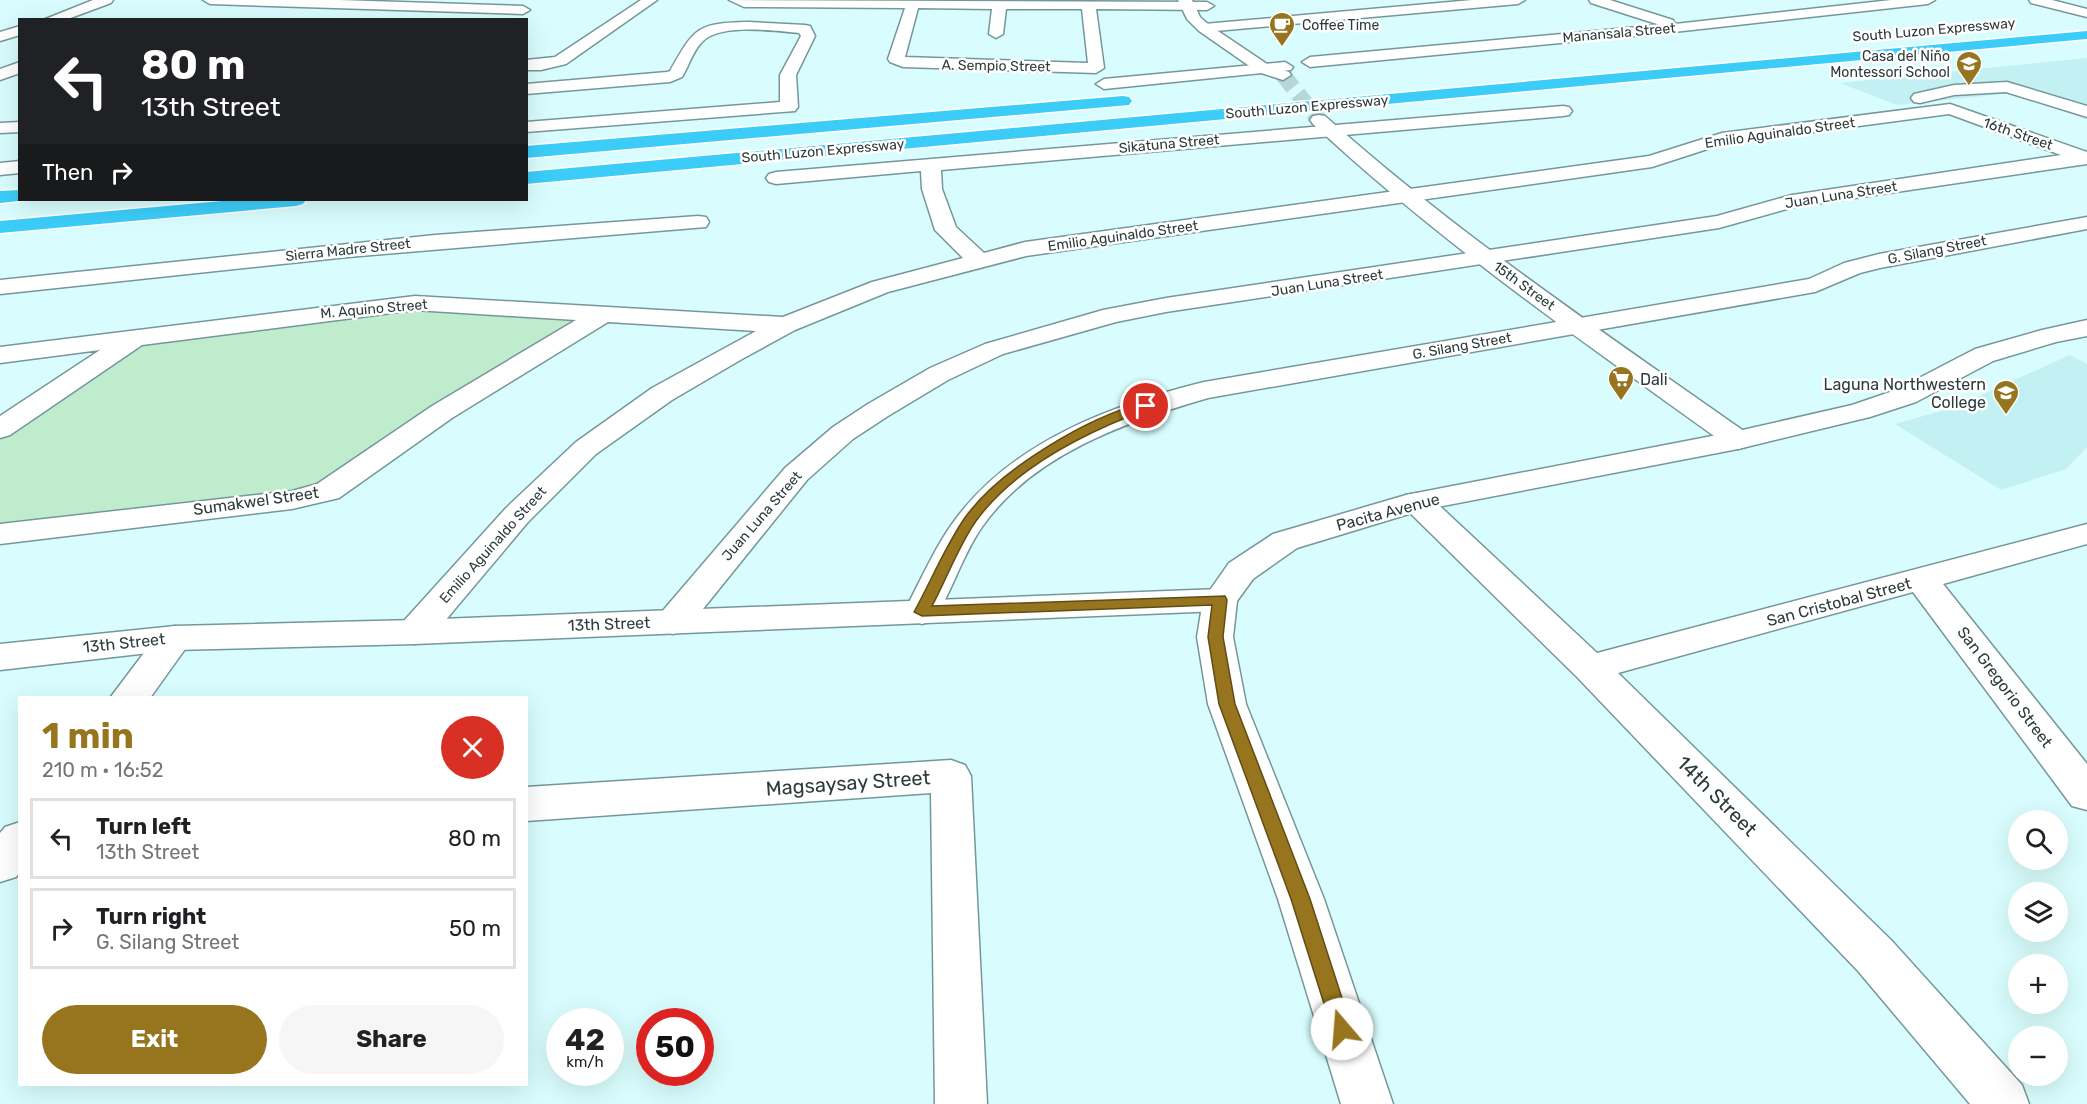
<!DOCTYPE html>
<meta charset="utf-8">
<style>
body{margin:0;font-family:Rubik,sans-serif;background:#f6f6f6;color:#202124;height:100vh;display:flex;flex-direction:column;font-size:22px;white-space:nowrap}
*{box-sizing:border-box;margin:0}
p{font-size:20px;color:#757577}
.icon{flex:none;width:33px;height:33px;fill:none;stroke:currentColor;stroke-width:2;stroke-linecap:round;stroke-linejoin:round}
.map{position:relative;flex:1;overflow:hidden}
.sheet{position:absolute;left:18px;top:696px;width:510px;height:390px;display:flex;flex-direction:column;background:#fff;border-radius:0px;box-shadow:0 6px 24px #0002}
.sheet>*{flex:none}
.top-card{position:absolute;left:18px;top:18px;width:510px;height:183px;border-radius:0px;box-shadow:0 6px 24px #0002;background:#202124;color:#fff;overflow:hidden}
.buttons{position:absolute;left:2008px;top:810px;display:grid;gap:12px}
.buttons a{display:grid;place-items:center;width:60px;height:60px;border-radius:50%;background:#fff;box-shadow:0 6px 24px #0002;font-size:30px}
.speed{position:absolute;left:546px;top:1008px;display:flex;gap:12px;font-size:30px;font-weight:700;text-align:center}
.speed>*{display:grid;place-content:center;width:78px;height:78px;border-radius:50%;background:#fff;box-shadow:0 6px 24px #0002;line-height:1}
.speed small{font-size:15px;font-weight:400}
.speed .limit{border:9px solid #d22;background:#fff;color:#111}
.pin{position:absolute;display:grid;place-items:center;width:51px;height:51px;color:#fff;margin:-26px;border:3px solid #fff;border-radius:50%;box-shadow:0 2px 6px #0007}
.me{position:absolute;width:66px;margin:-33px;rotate:342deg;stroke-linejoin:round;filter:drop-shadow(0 0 4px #0008)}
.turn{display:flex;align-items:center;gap:21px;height:126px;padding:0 24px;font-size:27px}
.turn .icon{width:78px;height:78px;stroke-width:2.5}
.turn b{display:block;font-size:42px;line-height:51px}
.then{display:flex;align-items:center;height:57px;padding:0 24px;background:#0003;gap:12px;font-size:22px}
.round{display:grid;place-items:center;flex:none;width:63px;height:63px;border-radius:32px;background:#f6f6f6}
.headline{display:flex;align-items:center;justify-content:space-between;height:102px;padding:0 24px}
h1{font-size:36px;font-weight:700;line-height:45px;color:#96751e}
.button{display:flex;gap:12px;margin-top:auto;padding:12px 24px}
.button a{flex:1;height:69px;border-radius:36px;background:#96751e;color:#fff;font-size:24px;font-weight:700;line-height:69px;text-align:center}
.button a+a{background:#f6f6f6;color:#202124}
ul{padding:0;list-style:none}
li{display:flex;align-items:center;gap:18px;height:81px;margin:0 12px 9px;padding:0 12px;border:3px solid #e0e0e0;border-radius:0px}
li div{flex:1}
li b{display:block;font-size:22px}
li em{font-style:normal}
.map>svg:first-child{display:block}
.built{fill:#c3f0f2}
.green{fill:#bfeccc}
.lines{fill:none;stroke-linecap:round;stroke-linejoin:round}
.tertiary-tunnel{stroke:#b7d6d7;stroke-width:16;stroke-dasharray:16 8;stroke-linecap:butt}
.minor-casing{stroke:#769799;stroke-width:3}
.tertiary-casing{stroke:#769799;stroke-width:3}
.secondary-casing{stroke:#769799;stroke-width:3}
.motorway-casing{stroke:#fff;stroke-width:3}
.minor{fill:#fff;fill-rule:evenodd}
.tertiary{fill:#fff;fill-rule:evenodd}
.secondary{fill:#fff;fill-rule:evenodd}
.motorway{fill:#3bcdf8;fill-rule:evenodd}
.route{fill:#96751e;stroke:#624c14;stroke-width:1.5}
.labels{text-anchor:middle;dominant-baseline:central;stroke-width:5;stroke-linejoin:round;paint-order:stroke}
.far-poi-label{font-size:14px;fill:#2d3b3b;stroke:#fff;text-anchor:start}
.far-street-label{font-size:14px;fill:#2d3b3b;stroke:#fff}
.poi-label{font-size:16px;fill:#2d3b3b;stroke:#fff;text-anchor:start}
.street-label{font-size:16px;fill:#2d3b3b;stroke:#fff}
.near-street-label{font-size:20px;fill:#2d3b3b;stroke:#fff}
</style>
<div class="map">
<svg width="2087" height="1104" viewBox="0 0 2087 1104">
<rect width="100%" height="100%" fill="#d9fdfe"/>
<path class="built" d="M 2087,58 L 2087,109 L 2022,92 L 1897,105 L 1840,83 Z
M 2070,355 L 2087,364 L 2087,447 L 2066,469 L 2001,490 L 1895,424 L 1955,407 Z"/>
<path class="green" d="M 392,305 L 596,315 L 435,410 L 302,494 L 0,533 L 0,431 L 140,337 Z"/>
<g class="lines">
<path class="tertiary-tunnel" d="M 1283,75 L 1319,120"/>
<defs>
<path id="minor" d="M 93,0 L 113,0 L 111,3 L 65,20 L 43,20 Z
M 203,0 L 339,0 L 523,6 L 530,10 L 523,14 L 210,4 Z
M 641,0 L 657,0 L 566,64 L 541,70 L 526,70 L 526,60 L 555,57 Z
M 729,0 L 1207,2 L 1214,6 L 1207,10 L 1096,9 L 1104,68 L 1096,73 L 903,67 L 890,62 L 888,59 L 905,8 L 744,7 ZM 918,8 L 992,9 L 989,34 L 996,38 L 1003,34 L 1006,9 L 1082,9 L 1088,63 L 905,57 Z
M 1472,0 L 1525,0 L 1518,4 L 1204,32 L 1197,28 L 1204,24 Z
M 1589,0 L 1610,0 L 1673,20 L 1675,24 L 1891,0 L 1935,0 L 1928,4 L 1674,32 L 1310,67 L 1302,62 L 1310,57 L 1660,25 L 1591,3 Z
M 749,22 L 805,25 L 810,26 L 815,36 L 796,75 L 798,107 L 795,111 L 526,132 L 526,122 L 780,102 L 780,75 L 801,36 L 799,33 C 776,31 721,23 703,41 C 693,50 689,66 682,77 L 670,82 L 526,94 L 526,84 L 667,72 L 670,71 C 695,27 697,23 749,22 Z
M 20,26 L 20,35 L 0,41 L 0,32 Z
M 20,62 L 20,73 L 0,80 L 0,69 Z
M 1285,62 L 1293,67 L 1291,70 L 1104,89 L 1096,84 L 1104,79 Z
M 2007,82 L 2087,106 L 2087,117 L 2006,92 L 1954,95 L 1920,103 L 1914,102 L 1911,98 L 1914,94 L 1954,85 Z
M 1950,104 L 2087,152 L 2087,164 L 1794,207 L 1719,228 L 1166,312 L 1116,322 L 1003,354 L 948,380 L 888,416 L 853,439 L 807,480 L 686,630 L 673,634 L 660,630 L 655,622 L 660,614 L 785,468 L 833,427 L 868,404 L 930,368 L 985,344 L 1103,310 L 1166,298 L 1717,216 L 1792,195 L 2061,155 L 1949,114 L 1723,144 L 1652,167 L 1026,256 L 888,292 L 795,330 L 742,359 L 672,400 L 596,454 L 528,522 L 428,641 L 415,644 L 402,641 L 397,632 L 402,623 L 506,508 L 576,442 L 652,388 L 756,331 L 608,322 L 452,418 L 339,498 L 292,509 L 0,544 L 0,524 L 292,491 L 317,484 L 432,406 L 576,320 L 415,310 L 142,345 L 10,435 L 0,438 L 0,416 L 100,350 L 0,363 L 0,347 L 415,296 L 783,317 L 872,282 L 963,258 L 935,230 L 922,189 L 921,171 L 776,184 L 769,182 L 766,178 L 769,174 L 776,172 L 1563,106 L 1569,107 L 1572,111 L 1569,115 L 1563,116 L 941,170 L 942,189 L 956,227 L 984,253 L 1025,242 L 1649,156 L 1722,133 Z
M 20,122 L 20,132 L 0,133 L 0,123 Z
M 20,161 L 20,173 L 0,175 L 0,163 Z
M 698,216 L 706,217 L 709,222 L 706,227 L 348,257 L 0,294 L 0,280 L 435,235 Z
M 2087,217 L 2087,229 L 1880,268 L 1860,273 L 1815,292 L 1208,398 C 1126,422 1033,454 982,527 C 963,554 952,591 934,620 L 922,624 L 910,620 L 904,612 C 921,580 936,544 958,516 C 1016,440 1115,404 1204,382 L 1809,279 L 1844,263 L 1879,254 Z
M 1417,493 L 1428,495 L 1597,653 L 2087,524 L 2087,544 L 1943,584 L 2087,764 L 2087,810 L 2072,806 L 1913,592 L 1618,673 L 1892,941 L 2022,1085 L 2029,1104 L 1970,1104 L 1858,971 L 1577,677 L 1406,509 L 1401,502 L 1406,495 Z
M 175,626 L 188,629 L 193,638 L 150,698 L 110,698 L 162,629 Z
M 951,760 L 965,765 L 971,776 L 987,1104 L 935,1104 L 931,793 L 526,821 L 526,787 Z
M 20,822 L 20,872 L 16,877 L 0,882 L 0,833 L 5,827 Z"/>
<path id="tertiary" d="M 1178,0 L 1192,0 L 1200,17 L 1209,25 L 1270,66 L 1289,72 L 1291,75 L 1283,80 L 1258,72 L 1199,31 L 1187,19 Z
M 1319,115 L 1325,116 C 1457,234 1603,332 1748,434 L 1753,440 L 1748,446 L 1738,449 L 1728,446 C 1585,343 1442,244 1313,124 L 1310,120 L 1313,116 Z
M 1220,589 L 1232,592 L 1237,600 L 1232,608 L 1220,611 L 415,644 L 175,650 L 0,670 L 0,644 L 175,626 L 415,620 Z"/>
<path id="secondary" d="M 2029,0 L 2052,0 L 2087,9 L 2087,17 L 2031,3 Z
M 2087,320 L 2087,336 L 2056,342 L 1993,361 L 1916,402 L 1870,417 L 1738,449 L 1422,510 L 1297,548 L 1253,579 L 1237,601 L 1233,637 L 1246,704 L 1324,899 L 1393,1104 L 1341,1104 L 1278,899 L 1208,704 L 1197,637 L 1203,600 L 1229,563 L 1273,534 L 1406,495 L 1738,431 L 1852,405 L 1896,390 L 1975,349 L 2042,330 Z"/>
<path id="motorway" d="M 2087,31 L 2087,39 L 526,184 L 526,172 Z
M 1123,96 L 1129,97 L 1132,101 L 1129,105 L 526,158 L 526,146 Z
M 20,190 L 20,200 L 27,200 L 0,203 L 0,191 Z
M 233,200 L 306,200 L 303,204 L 296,206 L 0,233 L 0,221 Z"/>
</defs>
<use href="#minor" class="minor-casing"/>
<use href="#tertiary" class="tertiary-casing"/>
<use href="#secondary" class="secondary-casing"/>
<use href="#motorway" class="motorway-casing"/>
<use href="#minor" class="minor"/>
<use href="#tertiary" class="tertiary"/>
<use href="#secondary" class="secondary"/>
<use href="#motorway" class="motorway"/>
</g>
<path class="route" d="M 1146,402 L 1151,403 L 1151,408 C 1088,431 1016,466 976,521 C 959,545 946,580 932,606 L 1225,596 L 1227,600 L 1223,637 L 1235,704 L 1310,899 L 1352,1029 L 1349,1035 L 1342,1038 L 1335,1035 L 1332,1029 L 1291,899 L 1219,704 L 1208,637 L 1212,605 L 922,616 L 914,612 C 931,581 945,547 964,519 C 999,469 1088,417 1146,402 Z"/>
<defs>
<symbol id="cafe-pin" viewBox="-11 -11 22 30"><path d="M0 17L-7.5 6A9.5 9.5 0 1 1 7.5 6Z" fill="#96751e" stroke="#fff"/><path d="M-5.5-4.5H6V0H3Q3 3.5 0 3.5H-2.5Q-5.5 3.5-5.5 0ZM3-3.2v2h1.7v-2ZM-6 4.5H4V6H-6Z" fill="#fff"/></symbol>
<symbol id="school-pin" viewBox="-11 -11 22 30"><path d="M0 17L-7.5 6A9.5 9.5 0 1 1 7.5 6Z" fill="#96751e" stroke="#fff"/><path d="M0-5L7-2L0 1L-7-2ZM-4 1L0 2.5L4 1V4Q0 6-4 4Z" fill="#fff"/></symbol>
<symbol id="supermarket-pin" viewBox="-11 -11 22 30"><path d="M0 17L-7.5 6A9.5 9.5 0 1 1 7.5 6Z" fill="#96751e" stroke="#fff"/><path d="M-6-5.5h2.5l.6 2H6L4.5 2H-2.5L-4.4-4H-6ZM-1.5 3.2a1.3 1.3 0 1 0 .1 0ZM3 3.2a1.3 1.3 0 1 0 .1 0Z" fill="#fff"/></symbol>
<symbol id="university-pin" viewBox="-11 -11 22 30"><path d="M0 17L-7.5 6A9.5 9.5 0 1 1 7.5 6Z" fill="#96751e" stroke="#fff"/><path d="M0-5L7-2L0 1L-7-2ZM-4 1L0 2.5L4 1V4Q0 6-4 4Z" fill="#fff"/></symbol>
</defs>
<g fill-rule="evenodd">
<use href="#cafe-pin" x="1267" y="10" width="30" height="40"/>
<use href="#school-pin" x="1954" y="49" width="30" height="40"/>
<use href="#supermarket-pin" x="1606" y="364" width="30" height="40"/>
<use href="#university-pin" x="1991" y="378" width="30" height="40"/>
</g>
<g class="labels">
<g class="far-poi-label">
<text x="1302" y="25">Coffee Time</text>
<text x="1950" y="56" text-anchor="end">Casa del Niño<tspan x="1950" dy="16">Montessori School</tspan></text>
</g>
<g class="far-street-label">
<text transform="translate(1934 30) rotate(-5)">South Luzon Expressway</text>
<text transform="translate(1619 33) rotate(-5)">Manansala Street</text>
<text transform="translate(996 66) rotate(1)">A. Sempio Street</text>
<text transform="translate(1307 107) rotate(-5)">South Luzon Expressway</text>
<text transform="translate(1780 133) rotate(-8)">Emilio Aguinaldo Street</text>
<text transform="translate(2018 134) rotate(19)">16th Street</text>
<text transform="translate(1169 144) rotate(-5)">Sikatuna Street</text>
<text transform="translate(823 151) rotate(-5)">South Luzon Expressway</text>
<text transform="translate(1841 195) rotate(-9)">Juan Luna Street</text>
<text transform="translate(1123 236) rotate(-8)">Emilio Aguinaldo Street</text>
<text transform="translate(348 250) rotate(-6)">Sierra Madre Street</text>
<text transform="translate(1937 250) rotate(-11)">G. Silang Street</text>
<text transform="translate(1327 283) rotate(-9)">Juan Luna Street</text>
<text transform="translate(1524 286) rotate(36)">15th Street</text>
<text transform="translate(374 309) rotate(-5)">M. Aquino Street</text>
<text transform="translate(1462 346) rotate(-10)">G. Silang Street</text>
<text transform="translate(762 516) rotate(-49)">Juan Luna Street</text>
<text transform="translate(493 545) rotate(-48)">Emilio Aguinaldo Street</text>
</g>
<g class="poi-label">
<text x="1640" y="379">Dali</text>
<text x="1986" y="384" text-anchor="end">Laguna Northwestern<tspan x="1986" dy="18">College</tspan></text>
</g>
<g class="street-label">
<text transform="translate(256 501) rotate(-8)">Sumakwel Street</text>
<text transform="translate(1388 512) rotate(-15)">Pacita Avenue</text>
<text transform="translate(1839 602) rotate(-15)">San Cristobal Street</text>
<text transform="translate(609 624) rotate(-2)">13th Street</text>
<text transform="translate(124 643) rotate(-6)">13th Street</text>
<text transform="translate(2005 687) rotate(53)">San Gregorio Street</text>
</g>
<g class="near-street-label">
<text transform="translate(848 783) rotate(-4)">Magsaysay Street</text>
<text transform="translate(1717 796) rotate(45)">14th Street</text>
</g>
</g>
</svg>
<div class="buttons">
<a><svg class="icon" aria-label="search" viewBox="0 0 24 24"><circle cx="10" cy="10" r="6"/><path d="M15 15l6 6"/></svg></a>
<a><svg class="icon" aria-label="layers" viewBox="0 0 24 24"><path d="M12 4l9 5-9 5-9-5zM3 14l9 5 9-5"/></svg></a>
<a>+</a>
<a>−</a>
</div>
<div class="speed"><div>42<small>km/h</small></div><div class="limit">50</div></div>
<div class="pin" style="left:1146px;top:406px;background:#d93025"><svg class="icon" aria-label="arrive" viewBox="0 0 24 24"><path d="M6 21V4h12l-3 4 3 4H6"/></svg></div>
<svg class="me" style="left:1342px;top:1029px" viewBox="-20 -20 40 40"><circle r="19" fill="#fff"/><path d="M0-13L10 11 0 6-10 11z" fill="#96751e"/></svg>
<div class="top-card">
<div class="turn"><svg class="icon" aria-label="left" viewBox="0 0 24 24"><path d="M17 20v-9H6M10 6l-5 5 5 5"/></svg><div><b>80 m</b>13th Street</div></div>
<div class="then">Then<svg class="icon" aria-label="right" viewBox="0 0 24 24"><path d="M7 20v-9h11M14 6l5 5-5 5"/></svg></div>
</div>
<section class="sheet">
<div class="headline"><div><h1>1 min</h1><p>210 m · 16:52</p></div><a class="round" style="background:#d93025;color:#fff"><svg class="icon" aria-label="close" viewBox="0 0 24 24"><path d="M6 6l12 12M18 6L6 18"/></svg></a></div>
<ul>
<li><svg class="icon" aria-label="left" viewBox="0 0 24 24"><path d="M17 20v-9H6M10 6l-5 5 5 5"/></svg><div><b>Turn left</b><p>13th Street</p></div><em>80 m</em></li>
<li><svg class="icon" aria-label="right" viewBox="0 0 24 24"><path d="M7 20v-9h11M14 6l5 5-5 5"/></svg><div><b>Turn right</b><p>G. Silang Street</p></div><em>50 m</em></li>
</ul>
<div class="button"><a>Exit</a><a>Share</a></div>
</section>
</div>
